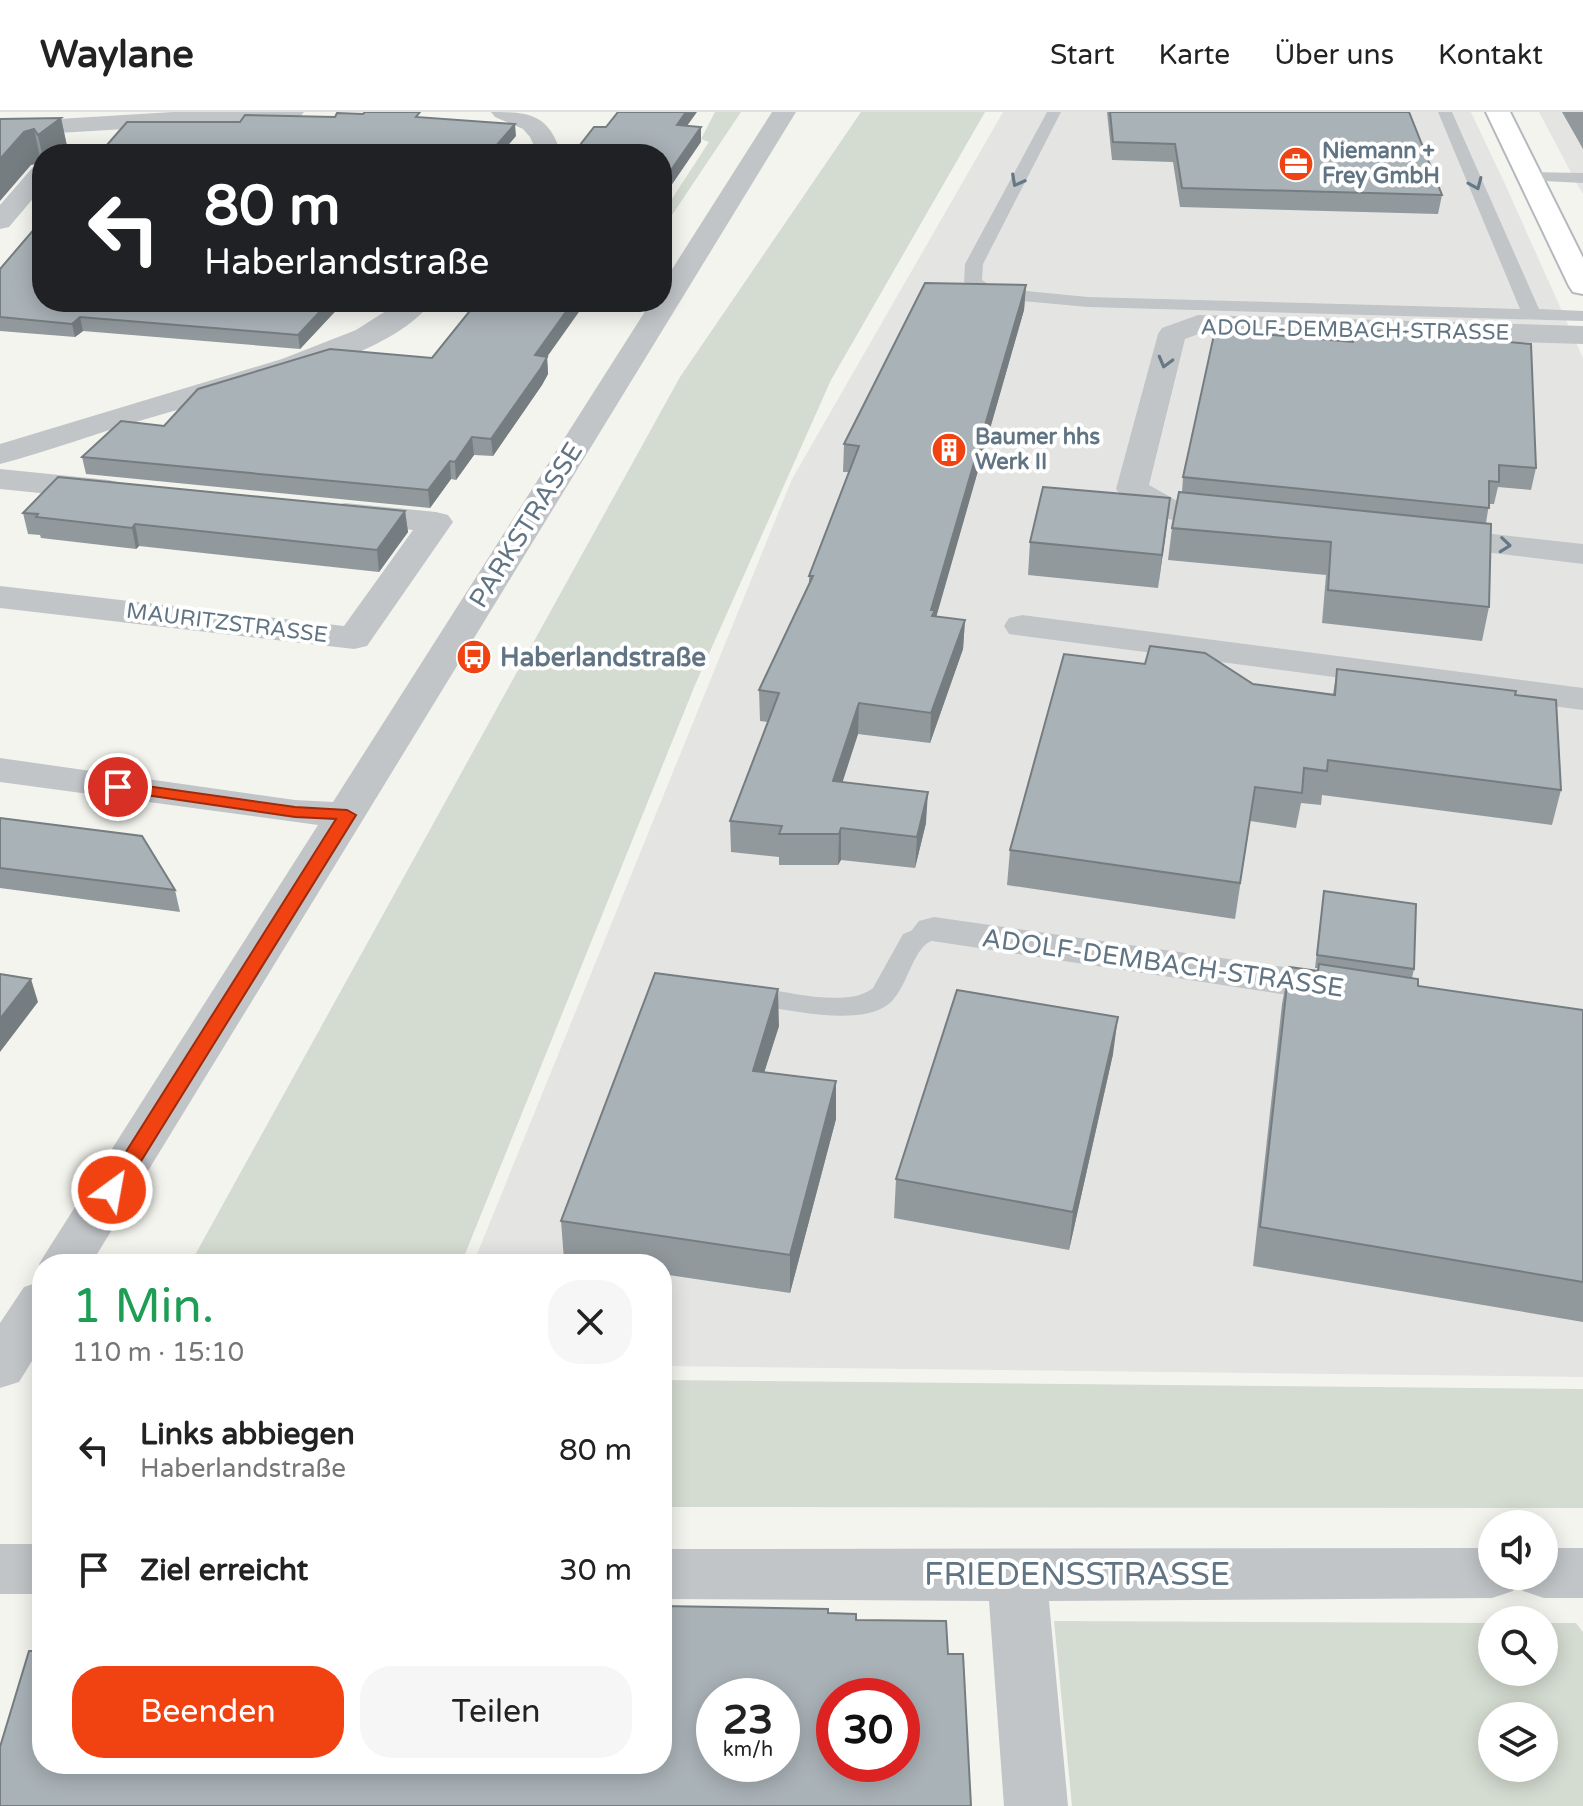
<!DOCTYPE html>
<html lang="de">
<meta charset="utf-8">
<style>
body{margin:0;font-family:"Varela Round",sans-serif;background:#f6f6f6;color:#222;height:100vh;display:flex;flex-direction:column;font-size:30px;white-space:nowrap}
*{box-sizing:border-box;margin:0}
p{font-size:26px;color:#767676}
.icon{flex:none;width:44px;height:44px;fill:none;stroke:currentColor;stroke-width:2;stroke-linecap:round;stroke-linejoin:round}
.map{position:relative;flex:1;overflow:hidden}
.panel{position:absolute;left:32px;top:1142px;width:640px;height:520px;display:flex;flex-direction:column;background:#fff;border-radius:32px;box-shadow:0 4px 20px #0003}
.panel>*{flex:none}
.guide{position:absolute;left:32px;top:32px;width:640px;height:168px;border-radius:32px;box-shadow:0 4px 20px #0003;background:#202124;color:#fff;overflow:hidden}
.buttons{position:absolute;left:1478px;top:1398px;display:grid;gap:16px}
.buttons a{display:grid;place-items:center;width:80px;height:80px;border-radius:50%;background:#fff;box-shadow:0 4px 20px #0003;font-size:40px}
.speed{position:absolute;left:696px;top:1566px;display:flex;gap:16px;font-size:40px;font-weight:700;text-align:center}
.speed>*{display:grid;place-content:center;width:104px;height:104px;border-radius:50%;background:#fff;box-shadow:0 4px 20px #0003;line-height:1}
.speed small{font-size:20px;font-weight:400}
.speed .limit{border:12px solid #d22;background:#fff;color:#111}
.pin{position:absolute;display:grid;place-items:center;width:68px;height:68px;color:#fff;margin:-34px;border:4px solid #fff;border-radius:50%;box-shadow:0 2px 8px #0007}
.me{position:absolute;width:88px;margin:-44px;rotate:32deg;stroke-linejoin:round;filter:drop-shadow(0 0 6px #0008)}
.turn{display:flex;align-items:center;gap:28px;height:168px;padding:0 40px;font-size:36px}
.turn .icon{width:104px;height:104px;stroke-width:2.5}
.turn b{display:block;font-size:56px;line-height:68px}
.round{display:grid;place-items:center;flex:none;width:84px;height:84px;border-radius:32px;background:#f6f6f6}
.summary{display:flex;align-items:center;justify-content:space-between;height:136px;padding:0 40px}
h1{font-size:48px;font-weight:600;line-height:60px;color:#1e9e55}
.button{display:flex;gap:16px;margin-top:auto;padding:16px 40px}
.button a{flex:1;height:92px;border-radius:32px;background:#f14212;color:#fff;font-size:32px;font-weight:600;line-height:92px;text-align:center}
.button a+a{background:#f6f6f6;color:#222}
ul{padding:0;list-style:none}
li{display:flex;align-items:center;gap:24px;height:120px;padding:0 40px}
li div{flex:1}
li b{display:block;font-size:30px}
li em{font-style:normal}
header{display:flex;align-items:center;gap:48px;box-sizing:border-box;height:112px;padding:0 40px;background:#fff;border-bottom:2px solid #e0e0e0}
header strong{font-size:38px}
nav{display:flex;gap:44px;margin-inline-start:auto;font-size:28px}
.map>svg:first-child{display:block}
.built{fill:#e4e5e3}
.green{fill:#d4dbd0;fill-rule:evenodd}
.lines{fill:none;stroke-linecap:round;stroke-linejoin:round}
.secondary-casing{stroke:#b3b9bd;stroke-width:4}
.lane{fill:#c1c5c8;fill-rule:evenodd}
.street{fill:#c1c5c8;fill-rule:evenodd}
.secondary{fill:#fff;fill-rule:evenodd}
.wall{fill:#91999d}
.shaded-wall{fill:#767d80}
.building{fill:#a9b2b7;stroke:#767d80;stroke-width:2;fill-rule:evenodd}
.oneway{stroke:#657886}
.route{fill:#f14212;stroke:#9d2b0c;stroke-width:2}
.labels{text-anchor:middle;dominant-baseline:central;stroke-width:8;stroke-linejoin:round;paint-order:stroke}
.far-poi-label{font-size:22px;font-weight:bold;fill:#607483;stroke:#fff;text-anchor:start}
.far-street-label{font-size:22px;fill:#607483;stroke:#fff}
.street-label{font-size:26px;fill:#607483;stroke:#fff}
.poi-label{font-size:26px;font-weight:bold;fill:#607483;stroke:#fff;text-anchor:start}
.near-street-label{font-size:32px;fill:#607483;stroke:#fff}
</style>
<header>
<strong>Waylane</strong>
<nav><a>Start</a><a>Karte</a><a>Über uns</a><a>Kontakt</a></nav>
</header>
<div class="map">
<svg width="1583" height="1694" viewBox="0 0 1583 1694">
<rect width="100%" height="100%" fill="#f4f4ef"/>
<path class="built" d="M 1003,0 L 1471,0 L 1505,72 L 1583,246 L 1583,1265 L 662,1254 L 662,1152 L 473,1152 L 792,367 Z
M 1539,0 L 1583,0 L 1583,82 L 1577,72 Z"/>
<path class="green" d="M 715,0 L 741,0 L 662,118 L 662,102 L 709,30 L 701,27 Z
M 861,0 L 985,0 L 831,268 L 695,573 L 461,1152 L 190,1152 L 680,265 Z
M 662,1268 L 1583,1277 L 1583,1396 L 662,1395 Z
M 1054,1509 L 1492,1511 L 1492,1560 L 1544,1560 L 1544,1511 L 1576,1511 L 1583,1520 L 1583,1694 L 1072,1694 ZM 1544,1604 L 1544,1656 L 1492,1656 L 1492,1604 Z"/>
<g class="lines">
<defs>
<path id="secondary" d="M 1486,0 L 1510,0 L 1583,146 L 1583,182 L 1573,180 L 1569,174 Z"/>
</defs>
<use href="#secondary" class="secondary-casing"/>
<path class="lane" d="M 1047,0 L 1061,0 L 983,152 L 982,168 L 994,176 L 1088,185 L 1520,197 L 1438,0 L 1452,0 L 1539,197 L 1583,199 L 1583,209 L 1088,195 L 990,186 L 964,170 L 965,152 Z
M 1529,60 L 1583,61 L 1583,71 L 1523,68 L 1523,62 Z
M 934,809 L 944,812 L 948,818 C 941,827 930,827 923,835 C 910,850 906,874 892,889 C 865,918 778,896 742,890 L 732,887 L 728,881 L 732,875 L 742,872 C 774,877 847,898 873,876 L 903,822 Z"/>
<path class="street" d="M 173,0 L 304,0 L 300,5 L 292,7 L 58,21 L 50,19 L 46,14 L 50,9 L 58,7 Z
M 491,0 C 524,0 547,0 559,36 L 555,42 L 531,42 L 535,36 L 530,25 L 523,17 L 495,5 Z
M 772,0 L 796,0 L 91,1152 L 42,1152 L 42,1157 L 39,1152 L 47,1139 L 318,713 L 0,670 L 0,646 L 295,688 L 333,690 L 651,190 L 662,190 L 662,173 Z
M 42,53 L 42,76 L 9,115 L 0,117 L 0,93 L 33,55 Z
M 400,190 L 431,190 C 390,250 216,285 146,307 C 97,321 49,339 0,352 L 0,332 L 282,247 L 356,218 Z
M 1198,203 L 1583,214 L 1583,232 L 1201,221 L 1185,227 L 1149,373 L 1179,390 L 1246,398 L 1251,405 L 1246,412 L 1234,415 C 1197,411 1139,411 1116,377 L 1158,222 L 1162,216 Z
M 0,357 L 109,368 L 121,371 L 125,378 L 121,385 L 109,388 L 0,377 Z
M 345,391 L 436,400 L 448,403 L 453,410 L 367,534 L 354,537 L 0,496 L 0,474 L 344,514 L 413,418 L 333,408 L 328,401 L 333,394 Z
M 1430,415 L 1583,432 L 1583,452 L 1418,432 L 1413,425 L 1418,418 Z
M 1022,503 L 1583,576 L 1583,598 L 1009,522 L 1004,514 L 1009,506 Z
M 934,805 L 1347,864 L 1363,868 L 1369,878 L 1363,888 L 1347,892 L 919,827 L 912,818 L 919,809 Z
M 42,1169 L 42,1233 L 19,1270 L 0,1276 L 0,1211 L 24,1175 Z
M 0,1432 L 42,1432 L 42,1482 L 0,1482 Z
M 1492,1436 L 1492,1464 L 1544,1464 L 1544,1436 L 1583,1436 L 1583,1486 L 1544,1486 L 1523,1479 L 1518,1468 L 1513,1479 L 1492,1486 L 1049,1489 L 1068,1694 L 1004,1694 L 989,1489 L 662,1487 L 662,1437 Z"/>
<use href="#secondary" class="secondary"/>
</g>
<path class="wall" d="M 1107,0 L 1409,0 L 1442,83 L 1438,102 L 1180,95 L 1173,50 L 1112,48 Z
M 1562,0 L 1583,0 L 1583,37 Z
M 61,6 L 68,39 L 63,42 L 42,42 L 42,51 L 41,50 L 31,53 L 0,7 Z
M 0,157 L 344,190 L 300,237 L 83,219 L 75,225 L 0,219 Z
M 1026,173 L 1024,198 L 936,504 L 965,508 L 963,537 L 930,631 L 858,622 L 842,670 L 926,711 L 915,756 L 841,748 L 838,753 L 779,753 L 779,745 L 731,740 L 730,709 L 768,610 L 760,609 L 759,578 L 809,472 L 809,464 L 849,360 L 843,360 L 844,332 Z
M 1354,217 L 1536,356 L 1531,378 L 1498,375 L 1494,392 L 1489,392 L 1486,411 L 1489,495 L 1482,529 L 1322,511 L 1326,463 L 1168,448 L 1172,416 L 1182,380 L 1183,365 L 1352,230 Z
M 547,245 L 548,262 L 542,273 L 493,344 L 474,343 L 456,368 L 451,367 L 430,396 L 86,362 L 82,345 L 164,314 L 432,246 Z
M 405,399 L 408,420 L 379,460 L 139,434 L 136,437 L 41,426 L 40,423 L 28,422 L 23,401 Z
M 1166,419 L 1158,476 L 1028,463 L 1030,430 Z
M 1337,557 L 1515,583 L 1561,678 L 1552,713 L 1322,683 L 1321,693 L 1301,691 L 1296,716 L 1250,709 L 1235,807 L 1007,773 L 1010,738 L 1253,572 L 1333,582 Z
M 0,706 L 175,778 L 180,800 L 0,776 Z
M 1324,779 L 1414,857 L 1412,866 L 1418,874 L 1583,898 L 1583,1210 L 1253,1154 L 1282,892 L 1289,855 L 1317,859 L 1318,856 L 1315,856 Z
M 779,914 L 764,960 L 836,1007 L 790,1181 L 662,1162 L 662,1152 L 594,1152 L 564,1148 L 561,1109 Z
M 1113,942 L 1069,1138 L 894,1106 L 896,1067 Z"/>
<path class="shaded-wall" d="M 686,0 L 697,0 L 677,28 L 677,13 Z
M 61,6 L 68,39 L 63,42 L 42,42 L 38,23 Z
M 515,12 L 516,24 L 501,42 L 489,42 Z
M 701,15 L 701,30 L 662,87 L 662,71 Z
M 34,17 L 41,50 L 31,53 L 0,89 L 0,47 L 24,20 Z
M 1026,173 L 1024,198 L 934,513 L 931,498 Z
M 329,190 L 344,190 L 300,237 L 298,223 Z
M 573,190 L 586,190 L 547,245 L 548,262 L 542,273 L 493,344 L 491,327 L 535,243 Z
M 80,205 L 83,219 L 75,225 L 72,212 Z
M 472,325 L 474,343 L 456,368 L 455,350 Z
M 450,349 L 451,367 L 430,396 L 428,378 Z
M 1170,386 L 1166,419 L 1158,476 L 1162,443 Z
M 405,399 L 408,420 L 379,460 L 377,438 Z
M 135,412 L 139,434 L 136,437 L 132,416 Z
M 965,508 L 963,537 L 930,631 L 931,601 Z
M 859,591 L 858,622 L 833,700 L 833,669 Z
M 928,680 L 926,711 L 915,756 L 917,725 Z
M 841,716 L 841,748 L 838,753 L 839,722 Z
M 31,867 L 38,890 L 0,940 L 0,907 Z
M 778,877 L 779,914 L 753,996 L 753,959 Z
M 1118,905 L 1113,942 L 1069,1138 L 1073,1100 Z
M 836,969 L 836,1007 L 790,1181 L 790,1143 Z"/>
<path class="building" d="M 365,0 L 420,0 L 416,5 L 515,12 L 489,42 L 99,42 L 127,10 L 240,10 L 245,3 L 335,5 L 337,1 L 363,2 Z
M 618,0 L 686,0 L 677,13 L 701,15 L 662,71 L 662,42 L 573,42 L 594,15 L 606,15 Z
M 1110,0 L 1409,0 L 1442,83 L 1182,76 L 1175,32 L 1113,30 Z
M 61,6 L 38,23 L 34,17 L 24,20 L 0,47 L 0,7 Z
M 42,108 L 42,190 L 329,190 L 298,223 L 80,205 L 72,212 L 0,205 L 0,157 Z
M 925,171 L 1026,173 L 931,498 L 935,498 L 932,504 L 965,508 L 931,601 L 859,591 L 833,669 L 928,680 L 917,725 L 841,716 L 839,722 L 779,722 L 782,714 L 730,709 L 779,581 L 759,578 L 813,464 L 809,464 L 859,334 L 844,332 Z
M 477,190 L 573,190 L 535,243 L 547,245 L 541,256 L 491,327 L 472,325 L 455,350 L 450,349 L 428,378 L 82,345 L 121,309 L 164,314 L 198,277 L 330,237 L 432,246 Z
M 1354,217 L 1531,232 L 1536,356 L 1499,353 L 1499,370 L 1489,369 L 1489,396 L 1183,365 L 1215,218 L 1353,230 Z
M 58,365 L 405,399 L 377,438 L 135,412 L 132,416 L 36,405 L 38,402 L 23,401 Z
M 1043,375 L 1170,386 L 1162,443 L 1030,430 Z
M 1179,380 L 1491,412 L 1489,495 L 1328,478 L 1331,430 L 1172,416 Z
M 1150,534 L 1205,541 L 1253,572 L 1335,583 L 1337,557 L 1516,579 L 1515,583 L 1556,588 L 1561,678 L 1328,648 L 1327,659 L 1304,656 L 1302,681 L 1255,675 L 1240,771 L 1010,738 L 1064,542 L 1145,552 Z
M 0,706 L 142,724 L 175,778 L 0,756 Z
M 1324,779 L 1416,792 L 1414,857 L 1317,843 Z
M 1319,852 L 1418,867 L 1418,874 L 1583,898 L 1583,1170 L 1260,1115 L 1289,855 L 1318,859 Z
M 655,861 L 778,877 L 753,959 L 836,969 L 790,1143 L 561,1109 Z
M 0,862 L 31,867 L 0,907 Z
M 957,878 L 1118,905 L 1073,1100 L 896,1067 Z
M 662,1494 L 828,1497 L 828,1501 L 856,1502 L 856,1508 L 946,1509 L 948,1542 L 963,1542 L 971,1694 L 0,1694 L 0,1635 L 29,1539 L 42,1539 L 42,1652 L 662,1652 ZM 714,1584 L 782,1584 L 782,1652 L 714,1652 ZM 834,1584 L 902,1584 L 902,1652 L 834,1652 Z"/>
<defs><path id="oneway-chevron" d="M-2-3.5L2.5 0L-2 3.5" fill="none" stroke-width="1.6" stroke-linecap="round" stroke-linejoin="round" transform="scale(2)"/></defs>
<g class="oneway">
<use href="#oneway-chevron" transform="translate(1017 69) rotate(118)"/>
<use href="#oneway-chevron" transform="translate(1476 72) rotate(67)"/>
<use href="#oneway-chevron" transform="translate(1165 250) rotate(105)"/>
<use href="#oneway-chevron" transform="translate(1505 433) rotate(6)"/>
</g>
<path class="route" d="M 118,670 L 295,695 L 347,698 L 356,703 L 120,1083 L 105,1083 L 102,1078 L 105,1073 L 336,707 L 295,705 L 112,678 L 110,675 Z"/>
<defs>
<symbol id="office-disc" viewBox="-11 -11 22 22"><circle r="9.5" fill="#f14212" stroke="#fff"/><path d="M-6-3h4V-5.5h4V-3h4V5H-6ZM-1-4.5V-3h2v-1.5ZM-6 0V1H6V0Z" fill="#fff"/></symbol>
<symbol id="building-disc" viewBox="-11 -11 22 22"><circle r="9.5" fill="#f14212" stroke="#fff"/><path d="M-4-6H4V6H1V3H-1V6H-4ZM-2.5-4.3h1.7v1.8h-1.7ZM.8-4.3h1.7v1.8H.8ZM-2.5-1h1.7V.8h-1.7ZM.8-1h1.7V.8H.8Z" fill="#fff"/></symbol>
<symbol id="bus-disc" viewBox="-11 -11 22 22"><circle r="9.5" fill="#f14212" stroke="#fff"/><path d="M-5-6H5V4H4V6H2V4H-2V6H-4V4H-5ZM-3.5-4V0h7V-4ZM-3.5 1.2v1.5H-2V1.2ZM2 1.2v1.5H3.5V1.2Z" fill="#fff"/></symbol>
</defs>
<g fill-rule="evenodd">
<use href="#office-disc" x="1276" y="32" width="40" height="40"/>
<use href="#building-disc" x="929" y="318" width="40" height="40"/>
<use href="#bus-disc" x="454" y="525" width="40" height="40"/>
</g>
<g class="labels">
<g class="far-poi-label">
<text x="1322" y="39">Niemann +<tspan x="1322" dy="25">Frey GmbH</tspan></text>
<text x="975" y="325">Baumer hhs<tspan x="975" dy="25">Werk II</tspan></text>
</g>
<g class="far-street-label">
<text transform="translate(1355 218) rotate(1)">ADOLF-DEMBACH-STRASSE</text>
<text transform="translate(227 511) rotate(7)">MAURITZSTRASSE</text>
</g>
<g class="street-label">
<text transform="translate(526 413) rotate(-58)">PARKSTRASSE</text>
<text transform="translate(1163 851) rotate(8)">ADOLF-DEMBACH-STRASSE</text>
</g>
<g class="poi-label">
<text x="500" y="545">Haberlandstraße</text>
</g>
<g class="near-street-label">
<text x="1077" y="1463">FRIEDENSSTRASSE</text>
</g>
</g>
</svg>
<div class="buttons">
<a><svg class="icon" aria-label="sound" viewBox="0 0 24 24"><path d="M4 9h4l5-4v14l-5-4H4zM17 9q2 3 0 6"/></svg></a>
<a><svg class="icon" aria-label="search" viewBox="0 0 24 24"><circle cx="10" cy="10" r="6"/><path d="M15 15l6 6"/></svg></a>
<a><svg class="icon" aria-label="layers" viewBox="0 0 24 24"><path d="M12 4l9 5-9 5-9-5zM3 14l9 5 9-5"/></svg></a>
</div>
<div class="speed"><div>23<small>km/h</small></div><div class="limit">30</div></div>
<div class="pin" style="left:118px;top:675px;background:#d93025"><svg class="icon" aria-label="arrive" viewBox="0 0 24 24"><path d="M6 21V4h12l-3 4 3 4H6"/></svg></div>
<svg class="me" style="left:112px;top:1078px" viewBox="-20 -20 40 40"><circle r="17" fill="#f14212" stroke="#fff" stroke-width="3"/><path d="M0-11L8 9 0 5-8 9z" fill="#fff"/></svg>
<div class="guide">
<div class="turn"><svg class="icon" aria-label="left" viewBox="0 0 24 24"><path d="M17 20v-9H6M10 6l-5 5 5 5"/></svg><div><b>80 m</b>Haberlandstraße</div></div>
</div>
<section class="panel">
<div class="summary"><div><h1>1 Min.</h1><p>110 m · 15:10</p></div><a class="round"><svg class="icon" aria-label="close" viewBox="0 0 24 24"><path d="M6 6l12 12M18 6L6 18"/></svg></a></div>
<ul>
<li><svg class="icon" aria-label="left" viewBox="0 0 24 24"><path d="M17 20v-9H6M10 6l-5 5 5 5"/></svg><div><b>Links abbiegen</b><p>Haberlandstraße</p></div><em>80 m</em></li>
<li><svg class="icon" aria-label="arrive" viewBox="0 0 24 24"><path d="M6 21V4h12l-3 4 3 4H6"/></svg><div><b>Ziel erreicht</b></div><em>30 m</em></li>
</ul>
<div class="button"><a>Beenden</a><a>Teilen</a></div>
</section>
</div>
